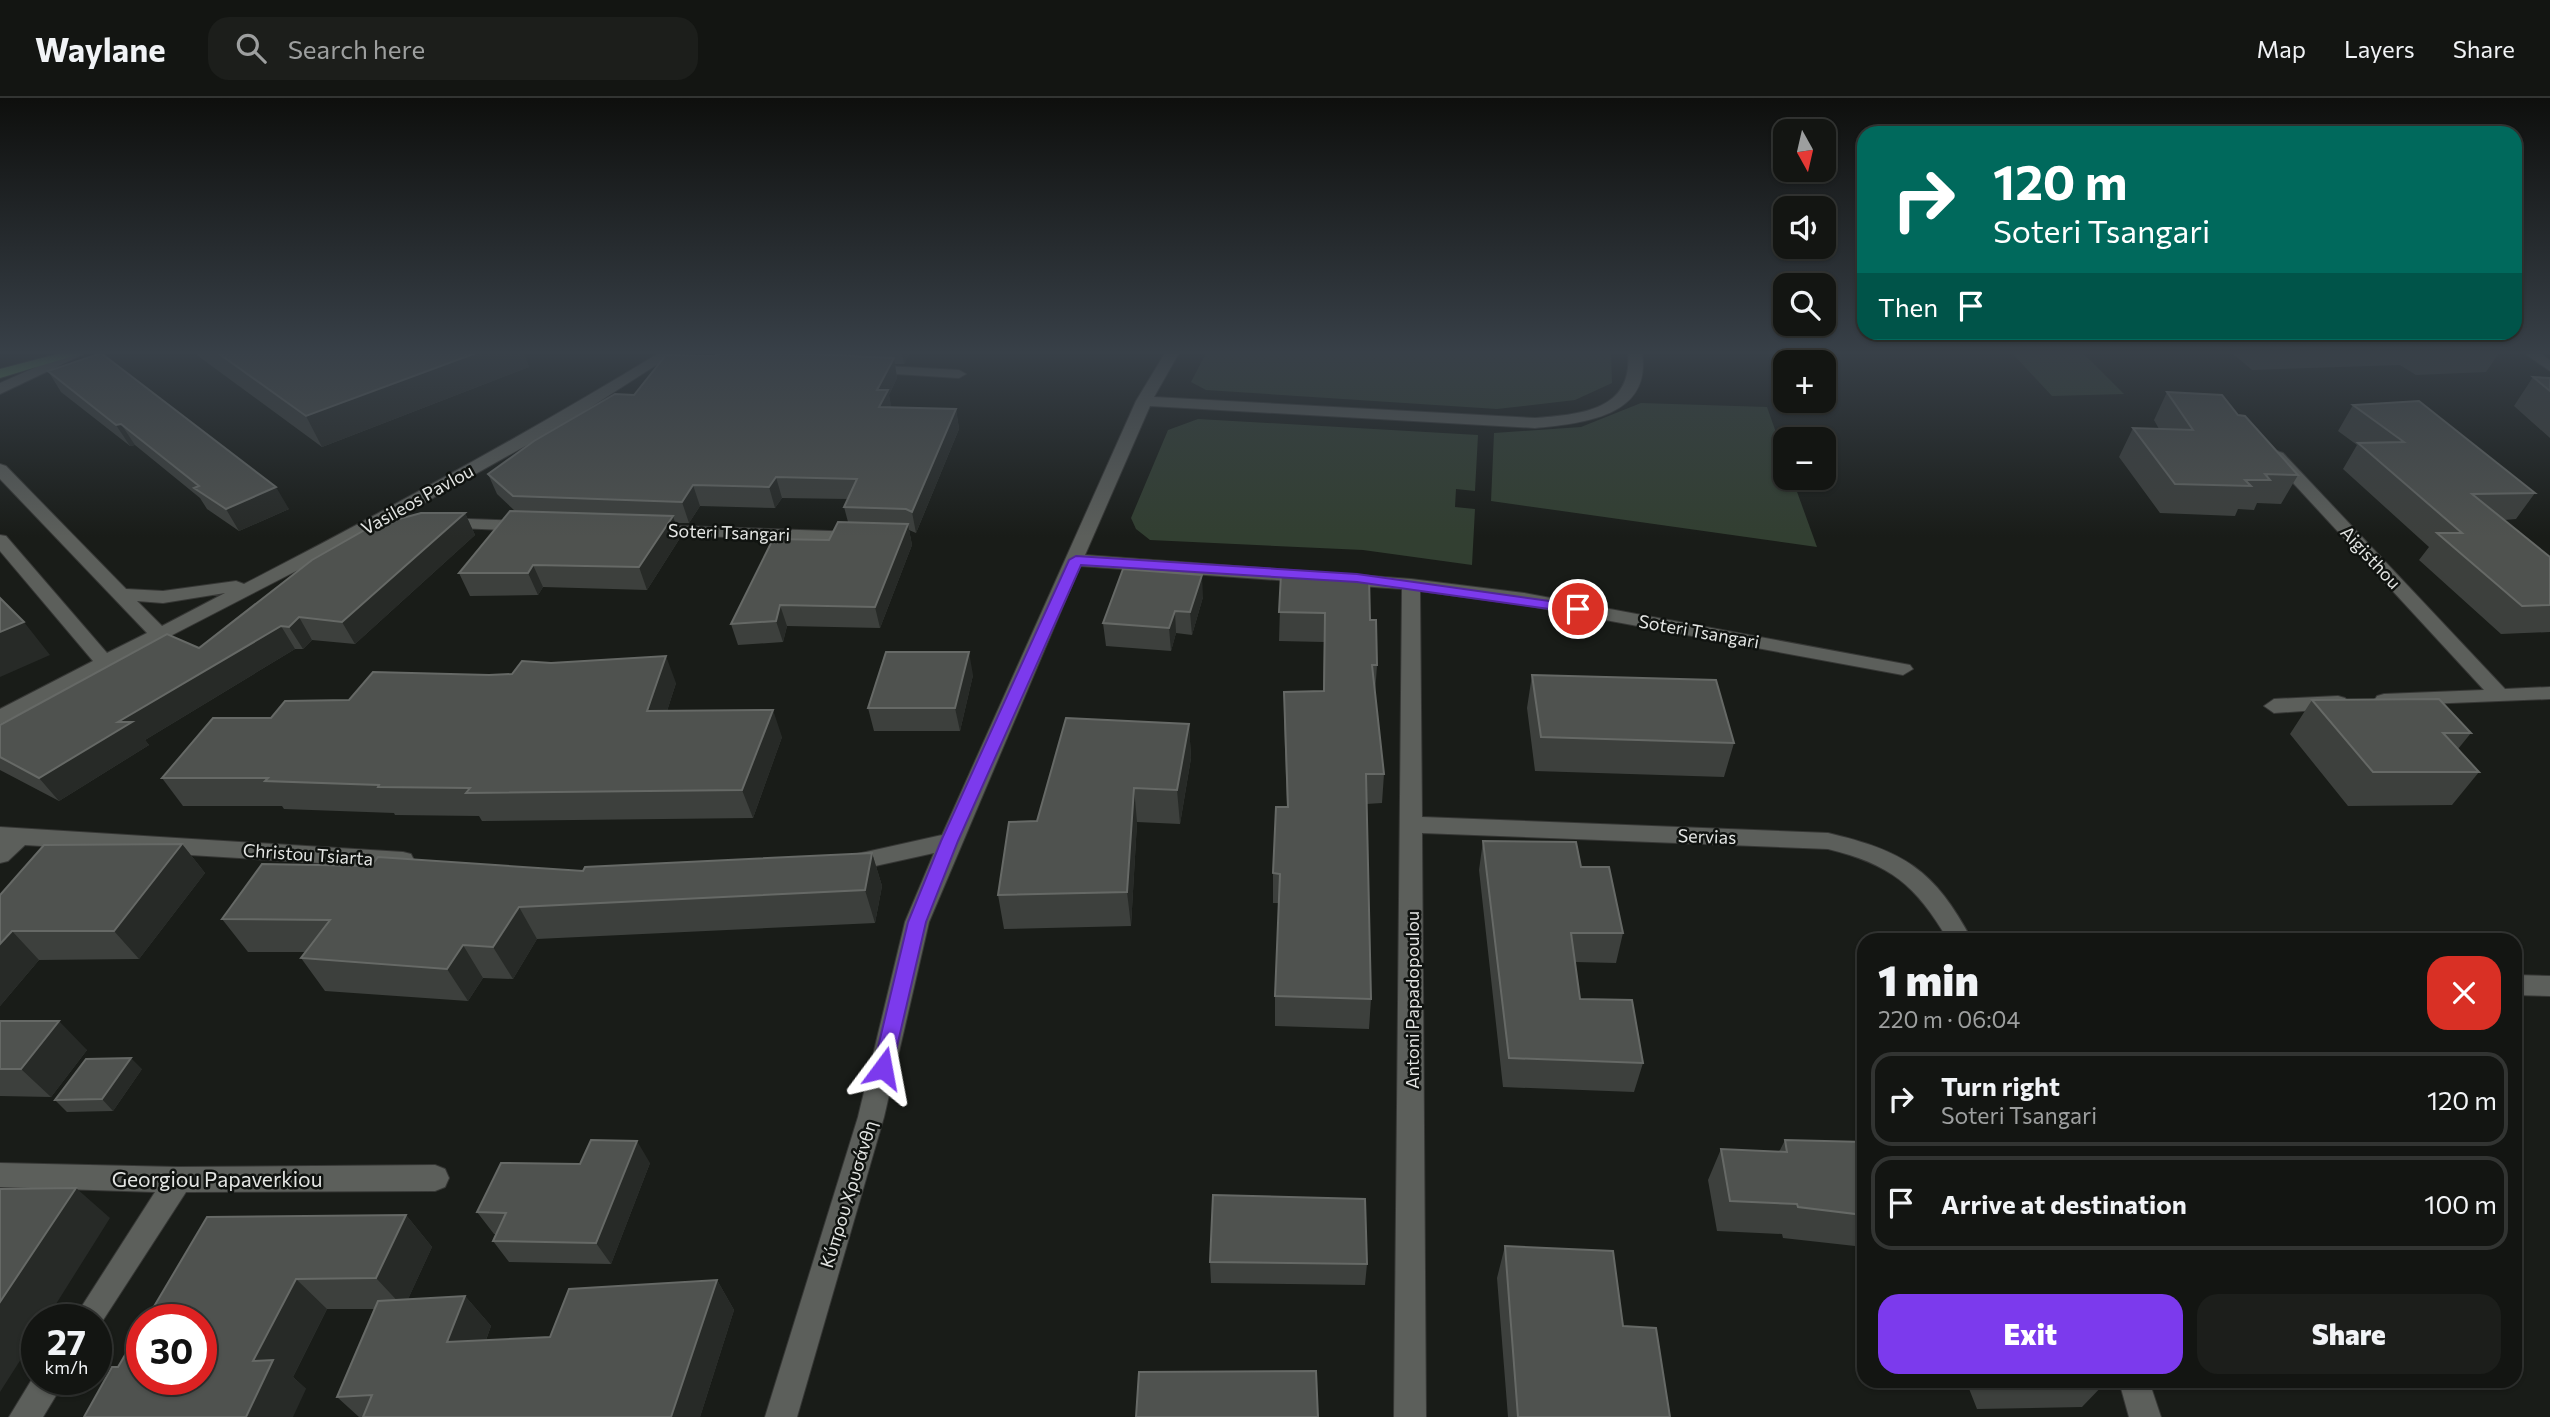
<!DOCTYPE html>
<meta charset="utf-8">
<style>
body{margin:0;font-family:Commissioner,sans-serif;background:#1c1e1b;color:#f1f3f6;height:100vh;display:flex;flex-direction:column;font-size:26px;white-space:nowrap}
*{box-sizing:border-box;margin:0}
p{font-size:23px;color:#9d9f9f}
.icon{flex:none;width:38px;height:38px;fill:none;stroke:currentColor;stroke-width:2;stroke-linecap:round;stroke-linejoin:round}
.map{position:relative;flex:1;overflow:hidden}
.sheet{position:absolute;left:1857px;top:835px;width:665px;height:455px;display:flex;flex-direction:column;background:#131512;border-radius:21px;box-shadow:0 2px 5px #0004,0 0 0 2px #323432}
.sheet>*{flex:none}
.banner{position:absolute;left:1857px;top:28px;width:665px;height:214px;border-radius:21px;box-shadow:0 2px 5px #0004,0 0 0 2px #323432;background:#00695c;color:#fff;overflow:hidden}
.needle{width:46px;rotate:172deg}
.fabs{position:absolute;left:1773px;top:21px;display:grid;gap:14px}
.fabs a{display:grid;place-items:center;width:63px;height:63px;border-radius:14px;background:#131512;box-shadow:0 2px 5px #0004,0 0 0 2px #323432;font-size:35px}
.speed{position:absolute;left:21px;top:1206px;display:flex;gap:14px;font-size:35px;font-weight:700;text-align:center}
.speed>*{display:grid;place-content:center;width:91px;height:91px;border-radius:50%;background:#131512;box-shadow:0 2px 5px #0004,0 0 0 2px #323432;line-height:1}
.speed small{font-size:18px;font-weight:400}
.speed .limit{border:10px solid #d22;background:#fff;color:#111}
.pin{position:absolute;display:grid;place-items:center;width:60px;height:60px;color:#fff;margin:-30px;border:4px solid #fff;border-radius:50%;box-shadow:0 2px 7px #0007}
.me{position:absolute;width:77px;margin:-38px;rotate:13deg;stroke-linejoin:round;filter:drop-shadow(0 0 5px #0008)}
.turn{display:flex;align-items:center;gap:24px;height:147px;padding:0 21px;font-size:32px}
.turn .icon{width:91px;height:91px;stroke-width:2.5}
.turn b{display:block;font-size:49px;line-height:60px}
.then{display:flex;align-items:center;height:66px;padding:0 21px;background:#0003;gap:14px;font-size:26px}
.round{display:grid;place-items:center;flex:none;width:74px;height:74px;border-radius:21px;background:#1c1e1b}
.summary{display:flex;align-items:center;justify-content:space-between;height:119px;padding:0 21px}
h1{font-size:42px;font-weight:800;line-height:52px}
.primary-button{display:flex;gap:14px;margin-top:auto;padding:14px 21px}
.primary-button a{flex:1;height:80px;border-radius:21px;background:#7c3aed;color:#fff;font-size:28px;font-weight:800;line-height:80px;text-align:center}
.primary-button a+a{background:#1c1e1b;color:#f1f3f6}
ul{padding:0;list-style:none}
li{display:flex;align-items:center;gap:21px;height:94px;margin:0 14px 10px;padding:0 7px;border:4px solid #323432;border-radius:21px}
li div{flex:1}
li b{display:block;font-size:26px}
li em{font-style:normal}
header{display:flex;align-items:center;gap:42px;box-sizing:border-box;height:98px;padding:0 35px;background:#131512;border-bottom:2px solid #323432}
header strong{font-size:33px}
nav{display:flex;gap:38px;margin-inline-start:auto;font-size:24px}
.search{width:490px;height:63px;background:#1c1e1b;display:flex;align-items:center;gap:18px;box-sizing:border-box;padding:0 24px;border-radius:21px;color:#9d9f9f;font-size:26px}
.map>svg:first-child{display:block}
.green{fill:#323f31}
.lines{fill:none;stroke-linecap:round;stroke-linejoin:round}
.minor-casing{stroke:#363735;stroke-width:2}
.major-casing{stroke:#363735;stroke-width:2}
.minor{fill:#5c5f5b;fill-rule:evenodd}
.major{fill:#5e9a57;fill-rule:evenodd}
.wall{fill:#3d403d}
.shaded-wall{fill:#272a27}
.building{fill:#4f524f;stroke:#666966;stroke-width:2}
.route{fill:#7c3aed;stroke:#51269a;stroke-width:2}
.labels{text-anchor:middle;dominant-baseline:central;stroke-width:5;stroke-linejoin:round;paint-order:stroke}
.street-label{font-size:18px;fill:#e3e5e3;stroke:#101310}
.near-street-label{font-size:21px;fill:#e3e5e3;stroke:#101310}
</style>
<header>
<strong>Waylane</strong>
<div class="search"><svg class="icon" aria-label="search" viewBox="0 0 24 24"><circle cx="10" cy="10" r="6"/><path d="M15 15l6 6"/></svg>Search here</div>
<nav><a>Map</a><a>Layers</a><a>Share</a></nav>
</header>
<div class="map">
<svg width="2550" height="1319" viewBox="0 0 2550 1319">
<rect width="100%" height="100%" fill="#191c18"/>
<path class="green" d="M 1206,255 L 1611,255 L 1612,285 L 1575,302 L 1497,311 L 1206,292 L 1191,284 Z
M 2012,255 L 2083,255 L 2124,296 L 2052,298 Z
M 1641,305 L 1767,309 L 1785,360 L 1785,380 L 1792,380 L 1817,449 L 1491,403 L 1494,335 L 1581,329 Z
M 1198,321 L 1478,337 L 1475,393 L 1456,391 L 1455,409 L 1475,411 L 1472,467 L 1363,452 L 1150,442 L 1136,431 L 1131,420 L 1168,332 Z"/>
<g class="lines">
<defs>
<path id="minor" d="M 68,255 L 86,255 L 0,296 L 0,285 Z
M 659,255 L 675,255 L 566,325 L 385,427 L 0,626 L 0,611 L 93,563 L 0,453 L 0,437 L 6,438 L 107,555 L 147,535 L 0,381 L 0,366 L 6,368 L 126,491 L 163,493 L 236,483 L 244,486 C 385,413 523,338 659,255 ZM 225,495 L 162,528 L 137,503 L 163,505 Z
M 1165,255 L 1179,255 L 1154,299 L 1535,320 C 1580,316 1633,313 1628,255 L 1642,255 C 1652,319 1583,325 1535,330 L 1150,308 L 1085,457 L 1411,481 L 1524,495 L 1910,567 L 1913,571 L 1903,577 L 1524,507 L 1420,493 L 1422,719 L 1828,735 C 1904,753 1934,771 1972,842 L 1948,842 C 1916,787 1890,766 1828,751 L 1422,735 L 1426,1319 L 1394,1319 L 1402,491 L 1080,468 L 929,824 L 884,1019 L 797,1319 L 765,1319 L 858,1019 L 905,824 L 934,755 L 848,774 L 840,772 L 837,766 L 840,760 L 848,758 L 942,737 L 1136,303 Z
M 2524,255 L 2540,255 L 2550,262 L 2550,273 Z
M 869,267 L 959,272 L 966,276 L 959,280 L 864,274 L 864,268 Z
M 2277,353 L 2283,355 L 2505,591 L 2550,589 L 2550,601 L 2377,608 L 2374,603 L 2377,598 L 2384,596 L 2484,592 L 2271,361 L 2271,355 Z
M 441,420 L 528,423 L 537,428 L 528,433 L 435,429 L 432,425 L 435,421 Z
M 651,427 L 860,434 L 869,439 L 860,444 L 645,436 L 642,432 L 645,428 Z
M 2338,598 L 2345,600 L 2348,605 L 2345,610 L 2274,615 L 2264,608 L 2274,601 Z
M 0,729 L 403,754 L 411,756 L 414,762 L 411,768 L 403,770 L 25,747 L 8,763 L 0,765 Z
M 2515,877 L 2550,878 L 2550,898 L 2515,897 Z
M 0,1065 L 178,1069 L 435,1067 L 445,1071 L 449,1080 L 445,1089 L 435,1093 L 186,1094 L 96,1233 L 96,1222 L 73,1222 L 155,1094 L 0,1089 Z
M 37,1273 L 37,1281 L 66,1281 L 43,1319 L 9,1319 Z
M 2119,1283 L 2149,1283 L 2161,1319 L 2129,1319 Z"/>
<path id="major" d="M 61,255 L 83,255 L 0,280 L 0,271 Z"/>
</defs>
<use href="#minor" class="minor-casing"/>
<use href="#major" class="major-casing"/>
<use href="#minor" class="minor"/>
<use href="#major" class="major"/>
</g>
<path class="wall" d="M 194,255 L 523,255 L 529,269 L 322,349 Z
M 718,255 L 910,255 L 904,266 L 895,266 L 897,280 L 889,297 L 891,309 L 956,311 L 959,331 L 916,435 L 909,432 L 912,447 L 880,530 L 787,528 L 783,544 L 738,547 L 731,526 L 829,442 L 848,424 L 844,409 L 848,401 L 782,400 L 775,410 L 700,408 L 689,425 L 675,425 L 680,440 L 647,492 L 543,489 L 538,497 L 470,498 L 459,475 L 515,413 L 497,396 L 488,376 L 634,297 L 715,258 Z
M 2232,255 L 2499,255 L 2486,274 L 2416,277 L 2400,267 L 2252,272 Z
M 48,273 L 289,411 L 239,433 L 207,411 L 200,400 L 135,347 L 130,348 L 61,294 Z
M 2533,279 L 2550,280 L 2550,340 L 2514,308 Z
M 2167,294 L 2238,317 L 2298,377 L 2281,406 L 2257,405 L 2254,412 L 2238,411 L 2235,418 L 2160,415 L 2119,359 L 2133,330 L 2159,331 L 2154,322 Z
M 2353,307 L 2535,395 L 2516,421 L 2504,422 L 2550,459 L 2550,534 L 2501,536 L 2419,462 L 2429,449 L 2343,371 L 2357,347 L 2338,333 Z
M 465,415 L 475,437 L 355,546 L 312,542 L 303,551 L 295,551 L 145,642 L 149,647 L 59,703 L 0,672 L 0,627 L 199,550 Z
M 1281,476 L 1370,522 L 1377,567 L 1375,596 L 1384,676 L 1382,705 L 1366,706 L 1371,901 L 1369,931 L 1275,928 L 1275,898 L 1279,805 L 1273,805 L 1273,775 L 1287,709 L 1284,623 L 1284,594 L 1323,593 L 1324,544 L 1279,543 Z
M 1203,499 L 1192,537 L 1176,535 L 1171,553 L 1106,548 L 1103,525 Z
M 973,577 L 960,633 L 874,633 L 868,610 Z
M 1532,577 L 1734,645 L 1724,679 L 1535,673 L 1527,610 Z
M 676,585 L 667,613 L 782,639 L 753,720 L 482,723 L 479,718 L 395,717 L 394,715 L 284,711 L 282,708 L 183,708 L 162,680 L 271,620 L 349,602 Z
M 2312,602 L 2471,635 L 2458,651 L 2479,674 L 2452,707 L 2348,708 L 2290,636 Z
M 1189,626 L 1191,660 L 1180,726 L 1137,724 L 1131,828 L 1004,831 L 998,797 L 1037,723 Z
M 1483,743 L 1581,769 L 1623,835 L 1616,865 L 1575,864 L 1580,901 L 1643,965 L 1634,994 L 1503,989 L 1479,772 Z
M 182,746 L 205,775 L 139,861 L 39,862 L 0,908 L 0,797 Z
M 872,755 L 882,788 L 875,825 L 537,841 L 513,881 L 483,880 L 468,903 L 325,893 L 301,860 L 305,854 L 248,854 L 222,821 L 583,773 Z
M 0,923 L 87,952 L 51,999 L 0,998 Z
M 142,971 L 113,1013 L 67,1014 L 55,1002 Z
M 1785,1042 L 1864,1044 L 1864,1149 L 1783,1140 L 1782,1136 L 1717,1133 L 1708,1082 L 1721,1051 L 1779,1054 Z
M 650,1065 L 611,1166 L 509,1164 L 493,1143 L 496,1136 L 494,1136 L 477,1114 L 580,1066 Z
M 406,1117 L 432,1149 L 408,1201 L 465,1198 L 491,1228 L 486,1242 L 550,1239 L 717,1182 L 734,1212 L 700,1319 L 359,1319 L 337,1299 L 375,1211 L 327,1211 L 293,1279 L 306,1291 L 118,1269 L 201,1222 Z
M 1505,1148 L 1623,1228 L 1670,1319 L 1508,1319 L 1497,1180 Z
M 1210,1164 L 1367,1166 L 1365,1187 L 1211,1185 Z
M 1966,1283 L 2107,1283 L 2082,1309 L 1977,1311 Z"/>
<path class="shaded-wall" d="M 476,255 L 523,255 L 529,269 L 322,349 L 306,318 Z
M 902,255 L 910,255 L 904,266 Z
M 894,260 L 897,280 L 889,297 L 892,312 L 879,309 L 877,292 Z
M 956,311 L 959,331 L 916,435 L 912,414 Z
M 121,326 L 135,347 L 130,348 L 116,327 Z
M 776,379 L 782,400 L 775,410 L 769,389 Z
M 693,387 L 700,408 L 689,425 L 682,404 Z
M 276,389 L 289,411 L 239,433 L 226,411 Z
M 465,415 L 475,437 L 355,546 L 342,524 Z
M 673,418 L 680,440 L 647,492 L 639,469 Z
M 908,426 L 912,447 L 880,530 L 875,509 Z
M 533,467 L 543,489 L 538,497 L 528,475 Z
M 1202,477 L 1203,499 L 1192,537 L 1190,514 Z
M 780,507 L 787,528 L 783,544 L 776,523 Z
M 1175,513 L 1176,535 L 1171,553 L 1169,530 Z
M 299,519 L 312,542 L 303,551 L 289,529 Z
M 24,524 L 50,557 L 0,579 L 0,534 Z
M 281,528 L 295,551 L 145,642 L 149,647 L 59,703 L 39,680 L 118,624 Z
M 969,554 L 973,577 L 960,633 L 955,610 Z
M 666,558 L 676,585 L 658,641 L 647,613 Z
M 773,612 L 782,639 L 753,720 L 742,692 Z
M 1189,626 L 1191,660 L 1180,726 L 1177,692 Z
M 1134,690 L 1137,724 L 1131,828 L 1127,794 Z
M 182,746 L 205,775 L 139,861 L 114,833 Z
M 872,755 L 882,788 L 875,825 L 865,792 Z
M 519,809 L 537,841 L 513,881 L 493,849 Z
M 12,833 L 39,862 L 0,908 L 0,846 Z
M 463,847 L 483,880 L 468,903 L 447,871 Z
M 59,923 L 87,952 L 51,999 L 21,971 Z
M 131,960 L 142,971 L 113,1013 L 102,1001 Z
M 637,1043 L 650,1065 L 611,1166 L 596,1145 Z
M 76,1090 L 110,1120 L 46,1222 L 37,1222 L 37,1236 L 0,1294 L 0,1204 Z
M 406,1117 L 432,1149 L 404,1210 L 376,1180 Z
M 296,1181 L 327,1211 L 293,1279 L 306,1291 L 293,1319 L 246,1319 L 253,1263 Z
M 717,1182 L 734,1212 L 700,1319 L 671,1319 Z
M 465,1198 L 491,1228 L 474,1274 L 447,1244 Z"/>
<path class="building" d="M 101,255 L 276,389 L 226,411 L 194,390 L 199,388 L 121,326 L 116,327 L 48,273 Z
M 218,255 L 476,255 L 306,318 Z
M 718,255 L 787,255 L 894,260 L 877,292 L 888,292 L 879,309 L 956,311 L 912,414 L 906,411 L 844,409 L 857,381 L 776,379 L 769,389 L 693,387 L 682,404 L 513,398 L 488,376 L 534,343 L 615,296 L 634,297 L 666,257 L 715,258 Z
M 2533,279 L 2550,280 L 2550,293 Z
M 2167,294 L 2222,297 L 2238,317 L 2245,318 L 2298,377 L 2265,376 L 2270,382 L 2245,382 L 2251,388 L 2175,386 L 2133,330 L 2193,332 Z
M 2419,303 L 2535,395 L 2472,396 L 2550,459 L 2550,507 L 2522,508 L 2437,435 L 2462,435 L 2358,345 L 2404,344 L 2353,307 Z
M 510,413 L 673,418 L 639,469 L 533,467 L 528,475 L 459,475 Z
M 421,415 L 465,415 L 342,524 L 299,519 L 289,529 L 281,528 L 118,624 L 132,624 L 39,680 L 0,659 L 0,627 L 167,536 L 199,550 L 312,462 L 370,429 Z
M 838,424 L 908,426 L 875,509 L 780,507 L 776,523 L 731,526 L 773,441 L 829,442 Z
M 1123,471 L 1202,477 L 1190,514 L 1175,513 L 1169,530 L 1103,525 Z
M 1281,476 L 1369,478 L 1370,522 L 1376,522 L 1377,567 L 1372,567 L 1384,676 L 1366,676 L 1371,901 L 1275,898 L 1280,776 L 1273,775 L 1276,709 L 1288,709 L 1284,594 L 1324,593 L 1325,515 L 1279,514 Z
M 0,500 L 24,524 L 0,534 Z
M 886,554 L 969,554 L 955,610 L 868,610 Z
M 666,558 L 647,613 L 773,612 L 742,692 L 466,695 L 470,690 L 378,689 L 379,687 L 265,683 L 268,680 L 162,680 L 213,620 L 271,620 L 285,603 L 349,602 L 373,574 L 489,577 L 512,576 L 522,563 L 551,565 Z
M 1532,577 L 1716,582 L 1734,645 L 1541,639 Z
M 2439,601 L 2471,635 L 2443,635 L 2479,674 L 2373,674 L 2312,602 Z
M 1066,620 L 1189,626 L 1177,692 L 1134,690 L 1127,794 L 998,797 L 1009,724 L 1037,723 Z
M 1483,743 L 1576,744 L 1581,769 L 1609,769 L 1623,835 L 1571,835 L 1580,901 L 1632,902 L 1643,965 L 1509,960 Z
M 182,746 L 114,833 L 12,833 L 0,846 L 0,797 L 44,747 Z
M 872,755 L 865,792 L 519,809 L 493,849 L 463,847 L 447,871 L 301,860 L 330,822 L 222,821 L 262,766 L 371,768 L 378,759 L 583,773 L 585,769 Z
M 0,923 L 59,923 L 21,971 L 0,971 Z
M 131,960 L 102,1001 L 55,1002 L 86,961 Z
M 591,1042 L 637,1043 L 596,1145 L 493,1143 L 506,1115 L 477,1114 L 501,1065 L 580,1066 Z
M 1785,1042 L 1864,1044 L 1864,1117 L 1798,1109 L 1797,1106 L 1730,1103 L 1721,1051 L 1787,1054 Z
M 76,1090 L 0,1204 L 0,1091 Z
M 1213,1097 L 1365,1101 L 1367,1166 L 1210,1164 Z
M 406,1117 L 376,1180 L 296,1181 L 253,1263 L 273,1262 L 246,1319 L 84,1319 L 112,1269 L 118,1269 L 142,1228 L 142,1281 L 201,1281 L 201,1222 L 146,1222 L 207,1119 Z
M 1505,1148 L 1613,1153 L 1623,1228 L 1656,1230 L 1670,1319 L 1518,1319 Z
M 717,1182 L 671,1319 L 363,1319 L 372,1297 L 337,1299 L 378,1203 L 465,1198 L 447,1244 L 550,1239 L 569,1191 Z
M 1316,1273 L 1318,1319 L 1136,1319 L 1139,1274 Z"/>
<linearGradient id="sky" x2="0" y2="1"><stop stop-color="#0e0f0d"/><stop offset="0.58" stop-color="#384048"/><stop offset="1" stop-color="#384048" stop-opacity="0"/></linearGradient>
<rect width="2550" height="439" fill="url(#sky)"/>
<path class="route" d="M 1076,458 L 1357,476 L 1578,507 L 1586,511 L 1578,515 L 1357,484 L 1081,467 L 958,743 L 926,824 L 892,970 L 889,976 L 876,976 L 873,970 L 908,824 L 941,743 L 1069,462 Z"/>
<g class="labels">
<g class="street-label">
<text transform="translate(417 401) rotate(-29)">Vasileos Pavlou</text>
<text transform="translate(729 434) rotate(2)">Soteri Tsangari</text>
<text transform="translate(2371 459) rotate(47)">Aigisthou</text>
<text transform="translate(1699 533) rotate(10)">Soteri Tsangari</text>
<text transform="translate(1707 738) rotate(2)">Servias</text>
<text transform="translate(308 756) rotate(4)">Christou Tsiarta</text>
<text transform="translate(1412 902) rotate(-90)">Antoni Papadopoulou</text>
<text transform="translate(848 1096) rotate(-73)">Κύπρου Χρυσάνθη</text>
</g>
<g class="near-street-label">
<text x="217" y="1080">Georgiou Papaverkiou</text>
</g>
</g>
</svg>
<div class="fabs">
<a><svg class="needle" viewBox="-14 -14 28 28"><path d="M0-13l5 13h-10z" fill="#e53935"/><path d="M0 13l5-13h-10z" fill="#9d9f9f"/></svg></a>
<a><svg class="icon" aria-label="sound" viewBox="0 0 24 24"><path d="M4 9h4l5-4v14l-5-4H4zM17 9q2 3 0 6"/></svg></a>
<a><svg class="icon" aria-label="search" viewBox="0 0 24 24"><circle cx="10" cy="10" r="6"/><path d="M15 15l6 6"/></svg></a>
<a>+</a>
<a>−</a>
</div>
<div class="speed"><div>27<small>km/h</small></div><div class="limit">30</div></div>
<div class="pin" style="left:1578px;top:511px;background:#d93025"><svg class="icon" aria-label="arrive" viewBox="0 0 24 24"><path d="M6 21V4h12l-3 4 3 4H6"/></svg></div>
<svg class="me" style="left:883px;top:970px" viewBox="-20 -20 40 40"><path d="M0-17L14 15 0 8-14 15z" fill="#7c3aed" stroke="#fff" stroke-width="4"/></svg>
<div class="banner">
<div class="turn"><svg class="icon" aria-label="right" viewBox="0 0 24 24"><path d="M7 20v-9h11M14 6l5 5-5 5"/></svg><div><b>120 m</b>Soteri Tsangari</div></div>
<div class="then">Then<svg class="icon" aria-label="arrive" viewBox="0 0 24 24"><path d="M6 21V4h12l-3 4 3 4H6"/></svg></div>
</div>
<section class="sheet">
<div class="summary"><div><h1>1 min</h1><p>220 m · 06:04</p></div><a class="round" style="background:#d93025;color:#fff"><svg class="icon" aria-label="close" viewBox="0 0 24 24"><path d="M6 6l12 12M18 6L6 18"/></svg></a></div>
<ul>
<li><svg class="icon" aria-label="right" viewBox="0 0 24 24"><path d="M7 20v-9h11M14 6l5 5-5 5"/></svg><div><b>Turn right</b><p>Soteri Tsangari</p></div><em>120 m</em></li>
<li><svg class="icon" aria-label="arrive" viewBox="0 0 24 24"><path d="M6 21V4h12l-3 4 3 4H6"/></svg><div><b>Arrive at destination</b></div><em>100 m</em></li>
</ul>
<div class="primary-button"><a>Exit</a><a>Share</a></div>
</section>
</div>
